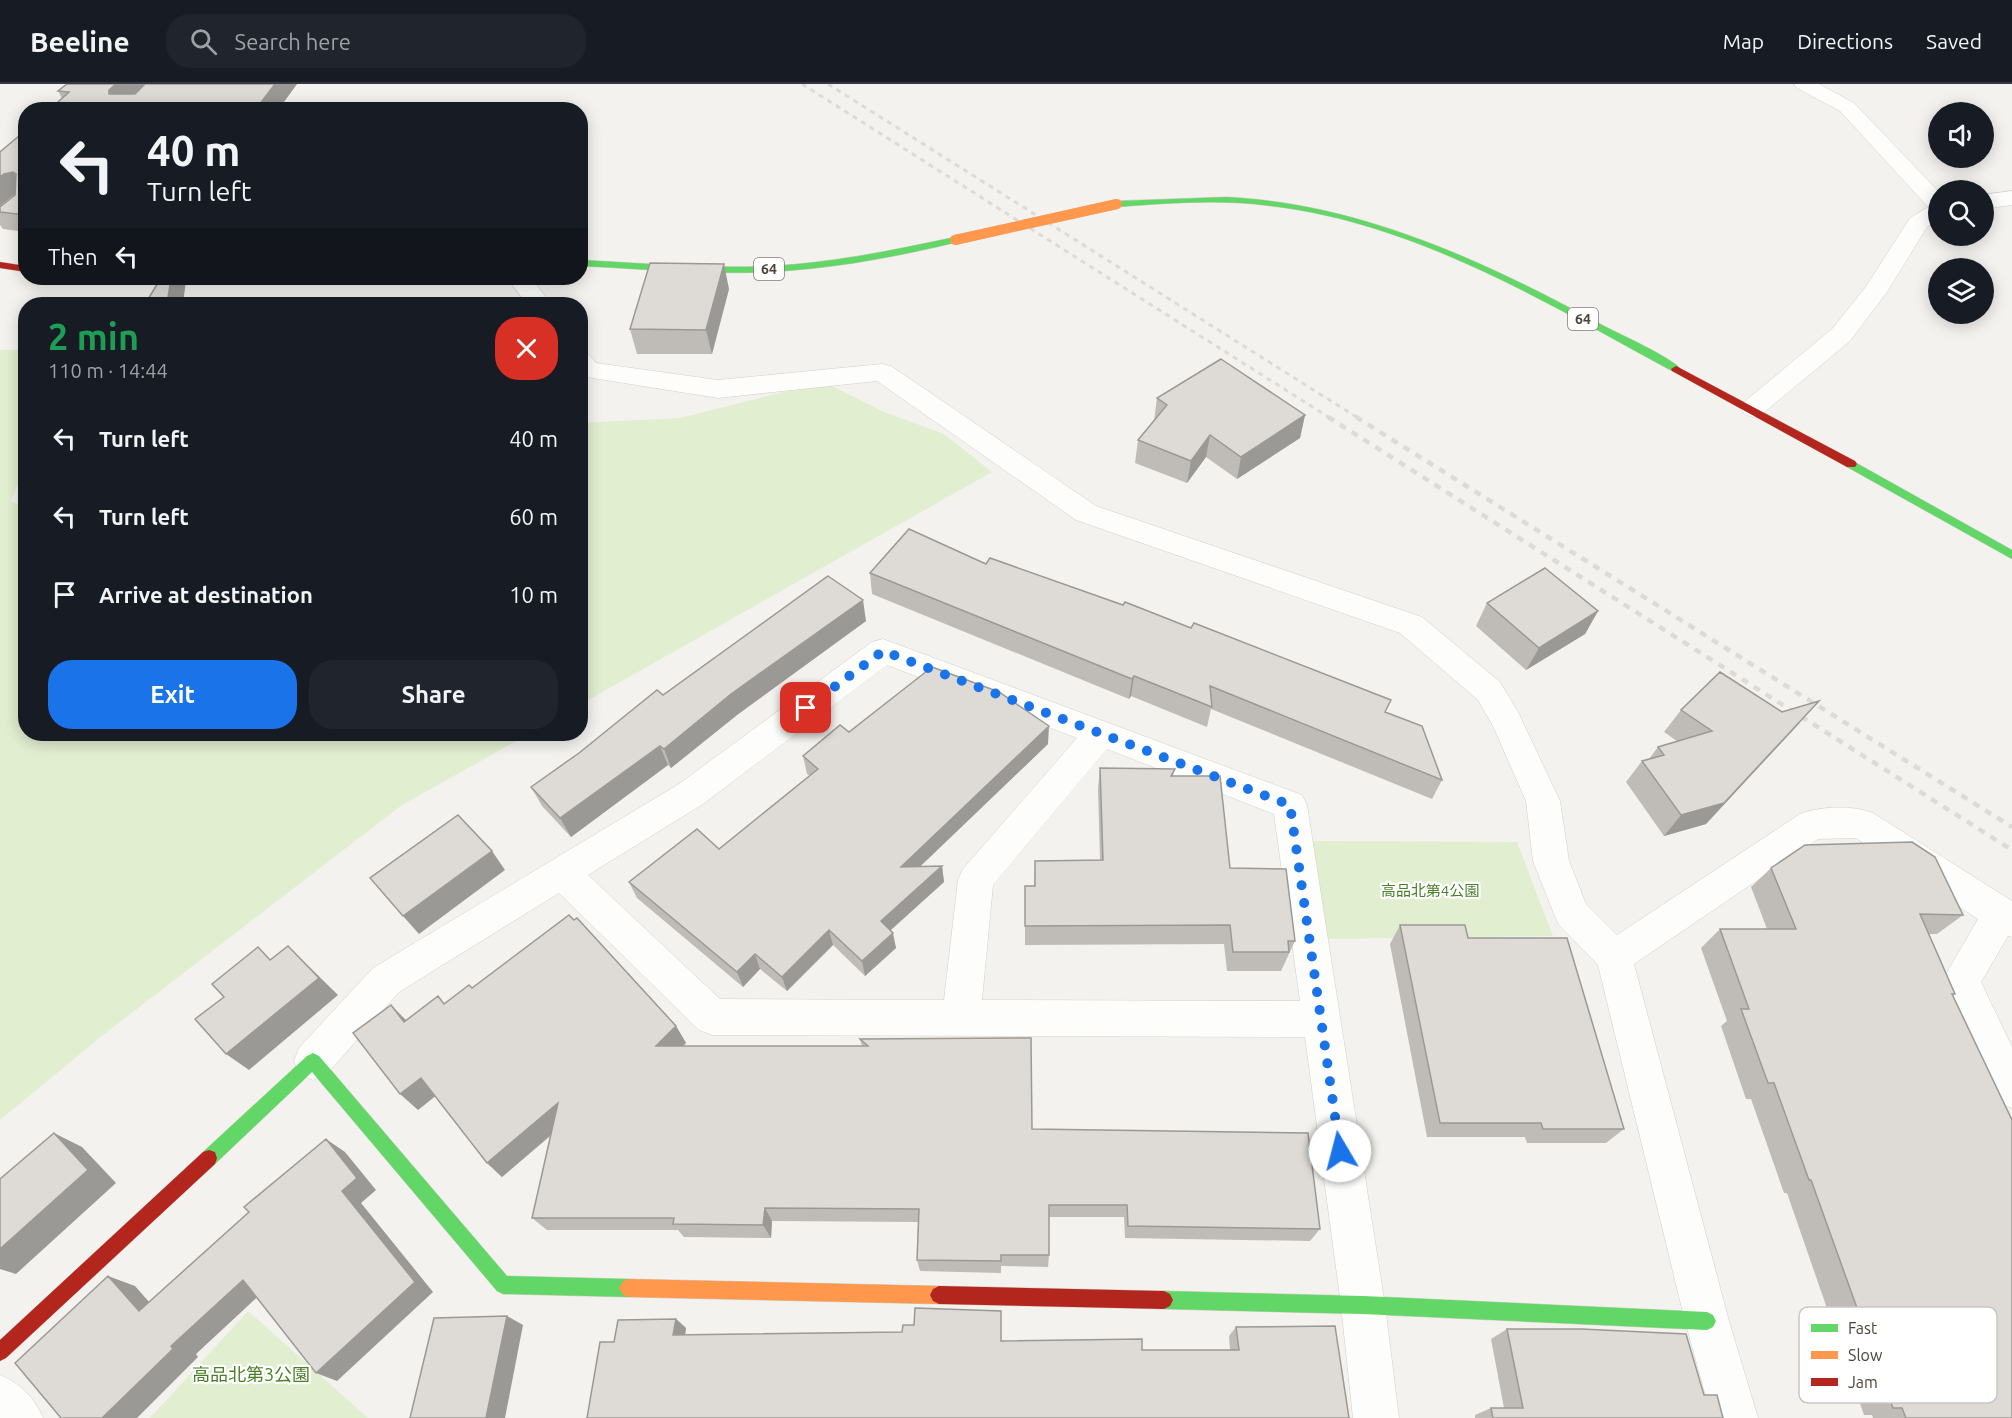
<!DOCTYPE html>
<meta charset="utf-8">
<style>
body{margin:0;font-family:Ubuntu,"Noto Sans JP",sans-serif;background:#20242c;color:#f1f3f6;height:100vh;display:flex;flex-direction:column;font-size:22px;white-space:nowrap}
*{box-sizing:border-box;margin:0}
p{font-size:20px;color:#9ea1a6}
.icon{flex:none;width:33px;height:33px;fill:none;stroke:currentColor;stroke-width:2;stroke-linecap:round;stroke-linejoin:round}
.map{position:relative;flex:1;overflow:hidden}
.drawer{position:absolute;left:18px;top:213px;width:570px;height:444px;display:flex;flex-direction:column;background:#171b24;border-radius:24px;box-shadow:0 3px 15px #0003}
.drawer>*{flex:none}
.top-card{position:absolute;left:18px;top:18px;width:570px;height:183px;border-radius:24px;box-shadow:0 3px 15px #0003;background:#171b24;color:#f1f3f6;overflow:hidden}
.buttons{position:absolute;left:1928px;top:18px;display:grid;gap:12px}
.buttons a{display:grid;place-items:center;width:66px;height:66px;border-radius:50%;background:#171b24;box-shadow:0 3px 15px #0003;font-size:30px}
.pin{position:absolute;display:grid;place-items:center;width:51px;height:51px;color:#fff;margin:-26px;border-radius:12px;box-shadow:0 3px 9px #0006}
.me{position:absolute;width:66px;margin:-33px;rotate:352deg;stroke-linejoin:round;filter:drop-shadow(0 0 4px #0008)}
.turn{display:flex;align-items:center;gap:21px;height:126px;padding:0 30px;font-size:27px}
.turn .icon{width:78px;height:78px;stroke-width:2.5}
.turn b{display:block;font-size:42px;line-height:51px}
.then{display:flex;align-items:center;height:57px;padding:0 30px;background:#0003;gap:12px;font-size:22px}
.round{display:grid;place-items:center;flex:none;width:63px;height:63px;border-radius:24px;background:#20242c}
.headline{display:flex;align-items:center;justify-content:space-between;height:102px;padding:0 30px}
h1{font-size:36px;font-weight:700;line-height:45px;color:#1e9e55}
.cta{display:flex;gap:12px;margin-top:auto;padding:12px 30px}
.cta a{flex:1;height:69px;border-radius:24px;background:#1a73e8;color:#fff;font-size:24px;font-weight:700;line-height:69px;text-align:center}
.cta a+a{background:#20242c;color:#f1f3f6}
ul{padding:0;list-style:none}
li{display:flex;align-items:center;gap:18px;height:78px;padding:0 30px}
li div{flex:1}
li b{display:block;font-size:22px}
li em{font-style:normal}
header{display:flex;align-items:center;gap:36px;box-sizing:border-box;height:84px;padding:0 30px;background:#171b24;border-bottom:2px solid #363941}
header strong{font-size:28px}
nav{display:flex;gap:33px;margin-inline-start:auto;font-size:21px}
.search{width:420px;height:54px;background:#20242c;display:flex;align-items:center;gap:15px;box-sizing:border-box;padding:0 21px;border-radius:24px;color:#9ea1a6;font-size:22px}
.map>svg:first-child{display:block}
.green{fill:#e1eecf}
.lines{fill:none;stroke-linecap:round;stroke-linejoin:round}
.street-casing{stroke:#d2d0cb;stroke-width:1}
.fast-casing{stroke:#d3cfc5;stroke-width:1}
.slow-casing{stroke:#d3cfc5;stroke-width:1}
.jam-casing{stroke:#d3cfc5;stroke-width:1}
.street{fill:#fdfdfc;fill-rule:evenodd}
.fast{fill:#63d668;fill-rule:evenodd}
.slow{fill:#ff974d;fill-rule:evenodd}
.jam{fill:#b3261e;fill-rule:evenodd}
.rail-far1{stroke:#dbdbda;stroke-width:3;stroke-dasharray:5 5;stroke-linecap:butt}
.rail{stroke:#dbdbda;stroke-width:4.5;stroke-dasharray:7 7;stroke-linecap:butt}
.slow-bridge-casing{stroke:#d6cebb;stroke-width:10;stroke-linecap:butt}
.slow-bridge{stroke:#ff974d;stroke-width:10}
.wall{fill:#bfbcb8}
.shaded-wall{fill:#9b9996}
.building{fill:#dedbd6;stroke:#9b9996;stroke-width:1.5}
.route{stroke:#1a73e8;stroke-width:10;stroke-dasharray:0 18}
.labels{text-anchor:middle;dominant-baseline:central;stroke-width:4.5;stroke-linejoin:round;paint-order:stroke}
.shield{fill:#fff;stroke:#817c74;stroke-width:1.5}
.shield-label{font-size:14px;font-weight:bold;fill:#4b4439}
.park-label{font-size:15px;fill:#4a7f2a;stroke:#fff}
.near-park-label{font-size:18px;fill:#4a7f2a;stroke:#fff}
.key{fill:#fff;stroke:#c9c7c4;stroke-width:1.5}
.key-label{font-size:16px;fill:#4b4439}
</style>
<header>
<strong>Beeline</strong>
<div class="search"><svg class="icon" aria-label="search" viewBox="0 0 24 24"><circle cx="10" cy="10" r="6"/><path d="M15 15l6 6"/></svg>Search here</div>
<nav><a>Map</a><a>Directions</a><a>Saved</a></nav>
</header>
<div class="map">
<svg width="2012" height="1334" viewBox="0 0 2012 1334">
<rect width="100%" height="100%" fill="#f4f2ee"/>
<path class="green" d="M 0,266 L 25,266 L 25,381 L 11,417 L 25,424 L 26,650 L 529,650 L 402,721 L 103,951 L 0,1036 Z
M 824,298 L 884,328 L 944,350 L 992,388 L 581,620 L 580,339 L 680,334 Z
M 1307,757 L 1517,758 L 1553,852 L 1322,855 Z
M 248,1227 L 368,1334 L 150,1334 Z"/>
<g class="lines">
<defs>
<path id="street" d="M 1794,0 L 1819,0 L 1854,19 L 1938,107 L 1938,136 L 1927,143 L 1887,208 L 1850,257 L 1762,330 L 1753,333 L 1744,330 L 1740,324 L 1744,318 L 1832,245 L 1865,204 L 1910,134 L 1928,123 L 1840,27 L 1797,4 Z
M 2012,107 L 2012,121 L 1983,125 L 1983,111 Z
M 507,194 L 531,194 L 551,220 L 527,220 Z
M 580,269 L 589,271 L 596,279 L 718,296 L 882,280 L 891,282 L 1096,422 L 1422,533 L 1500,598 L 1518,628 L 1560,717 L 1569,777 L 1586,820 L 1617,851 L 1800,730 C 1821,722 1852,721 1873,729 L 2012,817 L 2012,853 L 2008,852 L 1981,898 L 2012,963 L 2012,1024 L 1998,1019 L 1942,897 L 1978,835 L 1856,754 L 1818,755 L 1634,880 L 1729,1237 L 1758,1334 L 1712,1334 L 1685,1237 L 1598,881 L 1559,841 L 1554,830 L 1533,777 L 1526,717 L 1493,642 L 1478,616 L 1400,549 L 1076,436 L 877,297 L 718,314 L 580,292 Z
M 883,555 L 1302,711 L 1307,721 L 1385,1221 L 1399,1334 L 1353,1334 L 1341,1221 L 1305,953 L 712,951 L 699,946 L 559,809 L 399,908 L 327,990 L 313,996 L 299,990 L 294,977 L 299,964 L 373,884 L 679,700 L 872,558 ZM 887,581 L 1077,654 L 963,785 L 958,796 L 944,916 L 720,915 L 588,791 L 703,720 ZM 1107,665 L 1274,730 L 1300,917 L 982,916 L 993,801 Z
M 0,1291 C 21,1300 34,1313 43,1334 L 0,1334 Z"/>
<path id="fast" d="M 1227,113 C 1364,120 1488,179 1606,243 C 1624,252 1670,273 1681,285 L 1676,288 L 1672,287 C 1547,219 1416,139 1271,122 C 1220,115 1168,119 1117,123 L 1112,120 L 1117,117 Z
M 955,153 L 958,154 L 958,158 C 896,173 832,185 768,188 C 706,191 643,185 580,182 L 580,176 C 643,179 706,185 769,182 C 832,179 894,166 955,153 Z
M 127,194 L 175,194 L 170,197 L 132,197 Z
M 1851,376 L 2012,466 L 2012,475 L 1847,383 L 1845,380 Z
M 313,969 L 319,972 L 507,1192 L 628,1195 L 634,1198 L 637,1204 L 634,1210 L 628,1213 L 503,1210 L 497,1207 L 312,988 L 215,1080 L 209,1082 L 203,1080 L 201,1074 L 203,1068 L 307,972 Z
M 1164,1207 L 1363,1212 L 1707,1228 L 1713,1231 L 1716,1237 L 1713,1243 L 1707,1246 L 1363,1230 L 1164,1225 L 1158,1222 L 1155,1216 L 1158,1210 Z"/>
<path id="slow" d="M 628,1195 L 939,1202 L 945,1205 L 948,1211 L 945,1217 L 939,1220 L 628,1213 L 622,1210 L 619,1204 L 622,1198 Z"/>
<path id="jam" d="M 0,178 L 26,182 L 26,188 L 0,184 Z
M 1676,282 L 1855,377 L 1857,380 L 1855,383 L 1847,383 L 1672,287 L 1671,285 Z
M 209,1066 L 215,1068 L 217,1074 L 215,1080 L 6,1274 L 0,1277 L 0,1256 L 203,1068 Z
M 939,1202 L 1164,1207 L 1170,1210 L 1173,1216 L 1170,1222 L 1164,1225 L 939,1220 L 933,1217 L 930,1211 L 933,1205 Z"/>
</defs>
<use href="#street" class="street-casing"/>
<use href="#fast" class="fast-casing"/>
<use href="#slow" class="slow-casing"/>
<use href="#jam" class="jam-casing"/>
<use href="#street" class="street"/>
<use href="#fast" class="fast"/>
<use href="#slow" class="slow"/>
<use href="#jam" class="jam"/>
<path class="rail-far1" d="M 802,0 L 1330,334
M 828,0 L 1358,334"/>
<path class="rail" d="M 1328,333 L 2012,766
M 1356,333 L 2012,743"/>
<defs>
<path id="slow-bridge" d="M 955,156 L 1117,120"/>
</defs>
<use href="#slow-bridge" class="slow-bridge-casing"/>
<use href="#slow-bridge" class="slow-bridge"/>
</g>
<path class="wall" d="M 145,0 L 135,10 L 145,0 L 297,0 L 278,26 L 49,26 L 62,14 L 58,7 Z
M 26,46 L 26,148 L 3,145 L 0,141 L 0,123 L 15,110 L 0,122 Z
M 729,205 L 712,270 L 637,270 L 630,245 Z
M 1157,314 L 1305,331 L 1300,354 L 1237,395 L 1206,373 L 1187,399 L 1135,379 L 1138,356 L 1154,337 Z
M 986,480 L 1386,629 L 1442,696 L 1432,715 L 1211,625 L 1207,643 L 1131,612 L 1129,615 L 872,510 L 870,489 Z
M 1487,519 L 1598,527 L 1585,550 L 1526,586 L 1476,542 Z
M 866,537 L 737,631 L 671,684 L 668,681 L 571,753 L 542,722 L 531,703 L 663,611 Z
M 1681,626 L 1782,628 L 1800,639 L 1706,740 L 1664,752 L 1626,698 L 1642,677 L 1649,675 L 1658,663 L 1677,657 L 1664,648 Z
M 849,648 L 1048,660 L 920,782 L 942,782 L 944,798 L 891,846 L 896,864 L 865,892 L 833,861 L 787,907 L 760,885 L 743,903 L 637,814 L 629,798 L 719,765 L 810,692 L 807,690 L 803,672 Z
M 1100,684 L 1175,685 L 1173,692 L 1230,784 L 1295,857 L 1281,887 L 1227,887 L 1224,860 L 1025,861 L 1025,802 L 1034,802 L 1035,777 L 1100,776 L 1098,705 Z
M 1771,784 L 1963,831 L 1937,850 L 1929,850 L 1955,910 L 1953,911 L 2012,1334 L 1873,1334 L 1872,1331 L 1864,1331 L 1787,1109 L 1784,1109 L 1751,1015 L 1746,1015 L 1721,942 L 1727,937 L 1701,864 L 1720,845 L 1767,845 L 1751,803 Z
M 1400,841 L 1468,854 L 1624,1045 L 1606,1059 L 1527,1059 L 1525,1053 L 1427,1053 L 1390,860 Z
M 472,904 L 676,942 L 686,959 L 683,962 L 862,962 L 860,955 L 1032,1045 L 1320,1145 L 1310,1157 L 1125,1154 L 1124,1133 L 1049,1133 L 1049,1171 L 1048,1183 L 1001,1182 L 1001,1189 L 920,1187 L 917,1176 L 918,1138 L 772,1137 L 771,1154 L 684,1153 L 678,1146 L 547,1146 L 532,1134 L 550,1052 L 502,1093 L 487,1079 L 435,1012 L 418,1026 L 406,936 L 438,912 L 444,919 Z
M 676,1235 L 686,1244 L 685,1251 L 1001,1257 L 1142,1266 L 1230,1266 L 1229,1252 L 1236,1243 L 1349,1334 L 614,1258 Z
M 1507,1245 L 1704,1311 L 1723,1334 L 1475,1334 L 1475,1331 L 1491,1324 L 1504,1324 L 1491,1255 Z"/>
<path class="shaded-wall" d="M 116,0 L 145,0 L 119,24 L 109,10 L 109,6 Z
M 275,0 L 297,0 L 278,26 L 257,26 L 256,25 Z
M 217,21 L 220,26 L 212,26 Z
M 13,88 L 25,106 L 17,108 L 0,122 L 0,93 L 4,90 Z
M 724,180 L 729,205 L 712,270 L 706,246 Z
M 171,194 L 185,194 L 186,196 L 183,220 L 167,220 Z
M 1305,331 L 1300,354 L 1237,395 L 1241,373 Z
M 1210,351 L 1206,373 L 1187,399 L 1191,377 Z
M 863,516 L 866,537 L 737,631 L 671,684 L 664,665 L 731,610 Z
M 1598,527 L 1585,550 L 1526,586 L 1539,564 Z
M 1134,592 L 1131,612 L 1129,615 L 1132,595 Z
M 1819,617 L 1706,740 L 1664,752 L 1681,731 Z
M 1049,642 L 1048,660 L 903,799 L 901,783 Z
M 660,662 L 668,681 L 571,753 L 560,734 Z
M 492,767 L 505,786 L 419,850 L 403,832 Z
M 942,782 L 944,798 L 884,852 L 881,837 Z
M 829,846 L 833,861 L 787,907 L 782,893 Z
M 893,849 L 896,864 L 865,892 L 862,877 Z
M 288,862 L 338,911 L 249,986 L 226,970 Z
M 755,870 L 760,885 L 743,903 L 737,888 Z
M 391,921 L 408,938 L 404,938 Z
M 676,942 L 686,959 L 666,978 L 656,962 Z
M 421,994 L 438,1010 L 418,1026 L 400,1010 Z
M 558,1019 L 571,1034 L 502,1093 L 487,1079 Z
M 54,1049 L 82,1063 L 116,1099 L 16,1190 L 0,1185 L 0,1165 Z
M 326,1055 L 345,1068 L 376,1106 L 361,1119 L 433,1208 L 337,1297 L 316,1289 L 342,1107 Z
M 765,1124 L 772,1137 L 771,1154 L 763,1141 Z
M 108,1192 L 135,1202 L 165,1236 L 139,1227 Z
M 243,1196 L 265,1206 L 196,1270 L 198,1273 L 137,1334 L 102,1334 L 171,1262 Z
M 507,1232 L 523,1241 L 505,1334 L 486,1334 Z
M 676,1235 L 686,1244 L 684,1260 L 673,1251 Z"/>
<path class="building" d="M 67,0 L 116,0 L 109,6 L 109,10 L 135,10 L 145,0 L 275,0 L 256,25 L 217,21 L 212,26 L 49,26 L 69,8 L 58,7 Z
M 26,46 L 26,131 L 0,128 L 0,123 L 15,111 L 16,90 L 13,88 L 4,90 L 0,93 L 0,68 Z
M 650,179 L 724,180 L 706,246 L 630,245 Z
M 161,194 L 171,194 L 167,220 L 145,220 Z
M 1221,275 L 1305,331 L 1241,373 L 1210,351 L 1191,377 L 1138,356 L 1167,321 L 1157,314 Z
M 909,445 L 986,480 L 990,474 L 1123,521 L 1125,518 L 1191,544 L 1194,539 L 1391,616 L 1385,628 L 1422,642 L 1442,696 L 1210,602 L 1212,623 L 1134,592 L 1132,595 L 870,489 Z
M 1545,484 L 1598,527 L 1539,564 L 1487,519 Z
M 828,492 L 863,516 L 731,610 L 664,665 L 660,662 L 560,734 L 531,703 L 579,669 L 657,606 L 663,611 Z
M 932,583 L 999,608 L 1049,642 L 901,783 L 942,782 L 881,837 L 893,849 L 862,877 L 829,846 L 782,893 L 755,870 L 737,888 L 629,798 L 697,745 L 719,765 L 818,685 L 803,672 L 840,641 L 849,648 Z
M 1720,588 L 1782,628 L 1819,617 L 1724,719 L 1681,731 L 1642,677 L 1664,671 L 1658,663 L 1712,647 L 1681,626 Z
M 1100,684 L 1175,685 L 1171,692 L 1220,692 L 1230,784 L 1286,785 L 1295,857 L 1288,857 L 1289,868 L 1233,868 L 1230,841 L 1025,842 L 1025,802 L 1035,802 L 1035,777 L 1103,776 Z
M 458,731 L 492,767 L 403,832 L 370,794 Z
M 1912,758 L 1935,773 L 1963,831 L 1920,830 L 1955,910 L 1952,910 L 2012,1036 L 2012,1334 L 1906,1334 L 1902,1324 L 1893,1324 L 1811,1096 L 1809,1096 L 1774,999 L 1768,999 L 1741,925 L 1749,925 L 1720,845 L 1796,845 L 1771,784 L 1805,761 Z
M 569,831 L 574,836 L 577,834 L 676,942 L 656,962 L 868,962 L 860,955 L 1031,954 L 1032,1045 L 1308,1049 L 1320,1145 L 1128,1142 L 1127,1121 L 1049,1121 L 1049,1171 L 1001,1171 L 1001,1177 L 917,1176 L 919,1125 L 765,1124 L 763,1141 L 673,1140 L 674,1134 L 532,1134 L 558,1019 L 487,1079 L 421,994 L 400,1010 L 353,949 L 391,921 L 404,938 L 438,912 L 444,920 L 469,901 L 472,904 Z
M 1400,841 L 1465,841 L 1468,854 L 1567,854 L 1624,1045 L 1543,1045 L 1541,1039 L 1440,1039 Z
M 288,862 L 319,894 L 226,970 L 195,935 L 224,913 L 212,900 L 258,863 L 270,876 Z
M 54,1049 L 88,1086 L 0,1165 L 0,1095 Z
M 326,1055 L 357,1094 L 342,1107 L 415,1198 L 316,1289 L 243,1196 L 171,1262 L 173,1265 L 102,1334 L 61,1334 L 15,1279 L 108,1192 L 139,1227 L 249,1128 L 244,1123 Z
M 915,1224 L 1001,1227 L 1001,1257 L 1142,1255 L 1142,1266 L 1239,1266 L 1236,1243 L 1335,1242 L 1349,1334 L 587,1334 L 600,1258 L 614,1258 L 618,1236 L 676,1235 L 673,1251 L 902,1248 L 903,1241 L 914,1241 Z
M 507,1232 L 486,1334 L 410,1334 L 434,1234 Z
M 1507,1245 L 1581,1245 L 1686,1250 L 1704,1311 L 1717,1311 L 1723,1334 L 1493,1334 L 1491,1324 L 1523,1324 Z"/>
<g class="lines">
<path class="route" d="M 806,624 L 883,567 L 1290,721 L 1340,1067"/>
</g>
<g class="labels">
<g class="shield">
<rect x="754" y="174" width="30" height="22" rx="4.5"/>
<rect x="1568" y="224" width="30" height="22" rx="4.5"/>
</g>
<g class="shield-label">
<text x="769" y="185">64</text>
<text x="1583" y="235">64</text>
</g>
<g class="park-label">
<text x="1430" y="806">高品北第4公園</text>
</g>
<g class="near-park-label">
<text x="251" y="1290">高品北第3公園</text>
</g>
</g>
<rect x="1799" y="1223" width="198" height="96" rx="9" class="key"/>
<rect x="1811" y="1240" width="27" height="8" fill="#63d668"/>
<rect x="1811" y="1267" width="27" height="8" fill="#ff974d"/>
<rect x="1811" y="1294" width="27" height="8" fill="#b3261e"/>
<g class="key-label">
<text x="1848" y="1250">Fast</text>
<text x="1848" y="1277">Slow</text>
<text x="1848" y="1304">Jam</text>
</g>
</svg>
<div class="buttons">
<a><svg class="icon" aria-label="sound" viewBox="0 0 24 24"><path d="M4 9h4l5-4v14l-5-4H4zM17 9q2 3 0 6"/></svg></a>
<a><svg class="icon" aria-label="search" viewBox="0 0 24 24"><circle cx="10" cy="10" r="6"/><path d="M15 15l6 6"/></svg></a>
<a><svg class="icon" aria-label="layers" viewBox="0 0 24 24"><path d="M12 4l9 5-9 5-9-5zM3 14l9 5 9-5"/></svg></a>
</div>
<div class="pin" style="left:806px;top:624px;background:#d93025"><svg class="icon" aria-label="arrive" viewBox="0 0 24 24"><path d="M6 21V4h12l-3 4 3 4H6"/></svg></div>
<svg class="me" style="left:1340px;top:1067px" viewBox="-20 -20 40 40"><circle r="19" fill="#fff"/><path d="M0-13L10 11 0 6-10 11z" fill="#1a73e8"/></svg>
<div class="top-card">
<div class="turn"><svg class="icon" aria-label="left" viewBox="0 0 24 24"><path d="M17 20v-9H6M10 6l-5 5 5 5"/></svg><div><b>40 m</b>Turn left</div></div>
<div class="then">Then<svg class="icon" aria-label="left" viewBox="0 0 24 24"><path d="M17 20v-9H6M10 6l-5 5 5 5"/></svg></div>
</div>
<section class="drawer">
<div class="headline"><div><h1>2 min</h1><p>110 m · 14:44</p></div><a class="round" style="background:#d93025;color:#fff"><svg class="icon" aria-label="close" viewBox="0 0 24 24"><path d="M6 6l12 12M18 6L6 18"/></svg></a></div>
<ul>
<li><svg class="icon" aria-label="left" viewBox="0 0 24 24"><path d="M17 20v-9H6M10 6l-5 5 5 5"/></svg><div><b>Turn left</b></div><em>40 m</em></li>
<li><svg class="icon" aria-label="left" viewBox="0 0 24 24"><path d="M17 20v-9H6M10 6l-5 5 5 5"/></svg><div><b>Turn left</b></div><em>60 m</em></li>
<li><svg class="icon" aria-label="arrive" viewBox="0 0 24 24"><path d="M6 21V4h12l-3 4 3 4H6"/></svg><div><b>Arrive at destination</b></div><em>10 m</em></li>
</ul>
<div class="cta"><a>Exit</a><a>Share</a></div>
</section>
</div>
